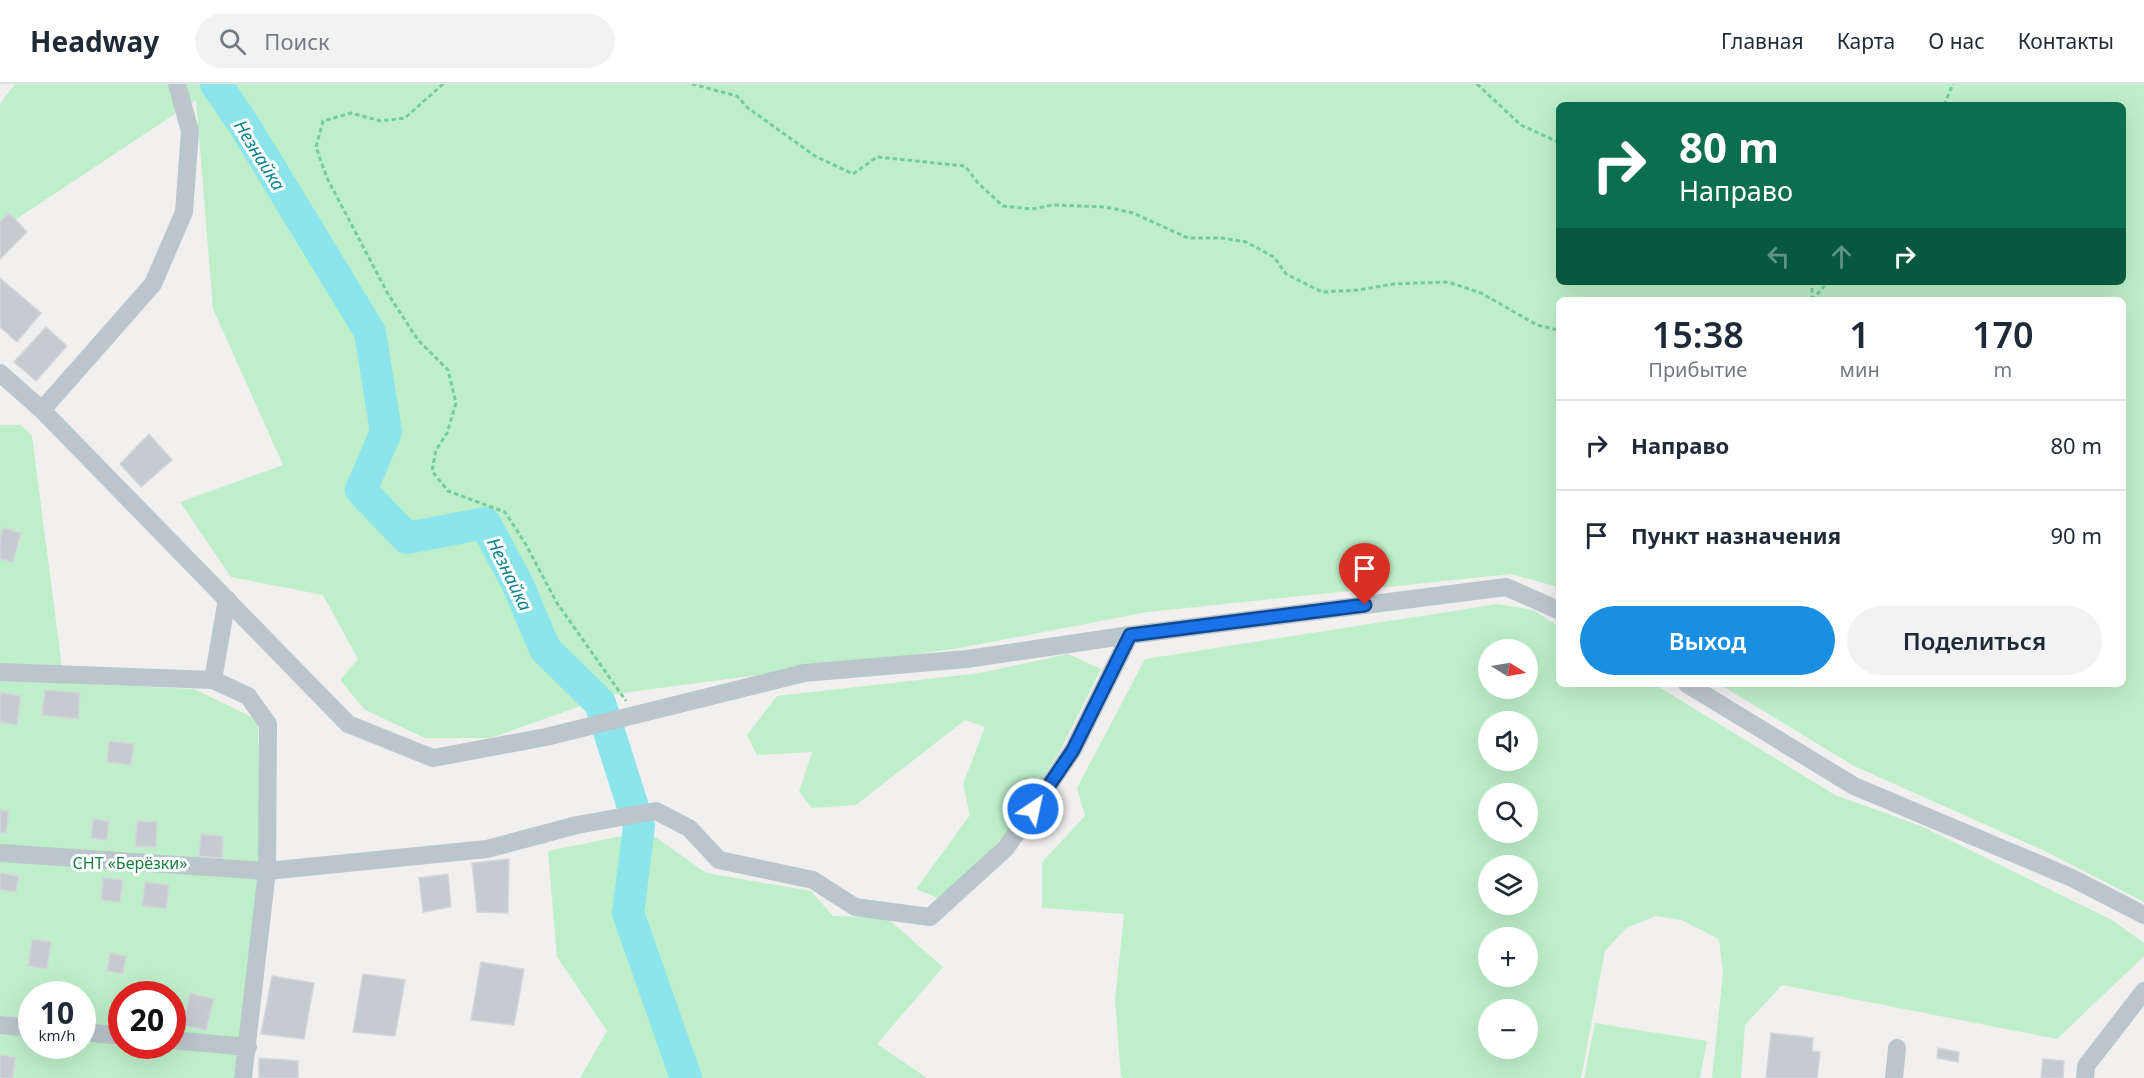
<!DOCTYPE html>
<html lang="ru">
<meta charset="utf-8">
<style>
body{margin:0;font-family:"Noto Sans",sans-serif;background:#f2f2f3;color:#1f2937;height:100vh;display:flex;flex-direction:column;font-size:22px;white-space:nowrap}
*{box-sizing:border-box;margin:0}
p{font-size:20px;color:#747a83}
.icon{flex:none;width:33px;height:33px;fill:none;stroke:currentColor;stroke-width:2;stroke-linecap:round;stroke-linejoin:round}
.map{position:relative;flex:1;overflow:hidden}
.details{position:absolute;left:1556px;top:213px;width:570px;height:390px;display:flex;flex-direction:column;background:#fff;border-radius:9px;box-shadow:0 6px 24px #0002}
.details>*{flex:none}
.top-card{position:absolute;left:1556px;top:18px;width:570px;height:183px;border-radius:9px;box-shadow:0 6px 24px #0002;background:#0b6e4f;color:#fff;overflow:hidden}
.needle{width:39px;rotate:101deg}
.fabs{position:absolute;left:1478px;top:555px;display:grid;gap:12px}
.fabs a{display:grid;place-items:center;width:60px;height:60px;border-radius:50%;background:#fff;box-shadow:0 6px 24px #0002;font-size:30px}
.speed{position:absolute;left:18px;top:897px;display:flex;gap:12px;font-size:30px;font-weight:700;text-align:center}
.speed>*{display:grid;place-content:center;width:78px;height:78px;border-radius:50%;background:#fff;box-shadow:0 6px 24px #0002;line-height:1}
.speed small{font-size:15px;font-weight:400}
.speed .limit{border:9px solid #d22;background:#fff;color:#111}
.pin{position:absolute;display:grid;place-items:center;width:51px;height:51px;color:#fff;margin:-62px -26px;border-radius:50% 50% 50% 0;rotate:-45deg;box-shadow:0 0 6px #0007}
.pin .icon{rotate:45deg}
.me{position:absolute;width:66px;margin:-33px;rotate:34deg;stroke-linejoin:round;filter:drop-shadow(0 0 4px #0008)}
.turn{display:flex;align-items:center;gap:21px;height:126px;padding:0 24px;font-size:27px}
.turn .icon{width:78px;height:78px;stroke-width:2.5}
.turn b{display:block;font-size:42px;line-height:51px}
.lanes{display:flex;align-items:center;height:57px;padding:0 24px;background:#0003;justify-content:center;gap:30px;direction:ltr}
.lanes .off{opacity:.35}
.eta{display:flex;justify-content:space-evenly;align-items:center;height:102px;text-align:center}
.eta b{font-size:36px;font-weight:600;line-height:42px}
.cta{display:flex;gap:12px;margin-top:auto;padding:12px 24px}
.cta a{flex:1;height:69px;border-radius:36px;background:#1a8ee0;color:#fff;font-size:24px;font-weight:600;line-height:69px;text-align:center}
.cta a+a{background:#f2f2f3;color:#1f2937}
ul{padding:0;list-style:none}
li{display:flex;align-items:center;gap:18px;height:90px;padding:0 24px;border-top:2px solid #e0e1e3}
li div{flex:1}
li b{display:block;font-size:22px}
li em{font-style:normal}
header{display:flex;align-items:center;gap:36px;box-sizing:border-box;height:84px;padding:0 30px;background:#fff;border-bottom:2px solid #e0e1e3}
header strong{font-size:28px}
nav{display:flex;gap:33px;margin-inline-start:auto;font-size:21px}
.search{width:420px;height:54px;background:#f2f2f3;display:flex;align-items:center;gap:15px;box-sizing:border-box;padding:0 21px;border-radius:33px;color:#747a83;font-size:22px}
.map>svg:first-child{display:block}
.green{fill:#beefca;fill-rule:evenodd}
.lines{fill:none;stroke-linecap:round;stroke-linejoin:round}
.river{stroke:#8be5eb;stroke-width:32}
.building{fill:#c6cbcf;stroke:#d3d6db;stroke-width:1.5}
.path{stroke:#76cd95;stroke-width:3;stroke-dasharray:4.5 3;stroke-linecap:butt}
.minor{stroke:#bbc6cc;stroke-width:18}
.route-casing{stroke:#114b97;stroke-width:15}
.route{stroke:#1a73e8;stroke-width:10}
.labels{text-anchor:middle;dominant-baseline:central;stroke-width:6;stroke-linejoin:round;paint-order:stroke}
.park-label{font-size:16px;fill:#187e3c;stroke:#fff}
.water-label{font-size:18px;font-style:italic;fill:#0e838b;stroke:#fff}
</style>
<header>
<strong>Headway</strong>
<div class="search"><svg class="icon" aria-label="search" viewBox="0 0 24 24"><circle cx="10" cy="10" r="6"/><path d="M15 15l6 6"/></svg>Поиск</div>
<nav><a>Главная</a><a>Карта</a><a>О нас</a><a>Контакты</a></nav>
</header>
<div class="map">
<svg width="2144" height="994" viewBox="0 0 2144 994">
<rect width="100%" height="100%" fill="#f2efef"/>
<path class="green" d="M 15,0 L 2144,0 L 2144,818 L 2047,768 L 1854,682 L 1719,600 L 2122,600 L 2122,216 L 1558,216 L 1558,503 L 1511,490 L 1148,528 L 954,565 L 615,610 L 490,654 L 425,654 L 365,626 L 340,596 L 358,575 L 323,511 L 231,493 L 180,418 L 283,381 L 213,225 L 196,16 L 0,146 L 0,20 ZM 1558,21 L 2122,21 L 2122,198 L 1558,198 Z
M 0,341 L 21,341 L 32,352 L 64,599 L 194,605 L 258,636 L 261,795 L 234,994 L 0,994 ZM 32,910 L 82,910 L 82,962 L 32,962 ZM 122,910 L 172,910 L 172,962 L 122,962 Z
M 1498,520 L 1533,526 L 1558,542 L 1558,600 L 1654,600 L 1835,711 L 1921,742 L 2112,836 L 2144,859 L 2144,872 L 2057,955 L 1782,901 L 1745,941 L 1741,994 L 1712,994 L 1723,889 L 1719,855 L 1681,836 L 1656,832 L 1626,844 L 1605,867 L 1581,994 L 1123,994 L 1121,992 L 1115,917 L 1124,830 L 1042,824 L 1042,778 L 1085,732 L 1077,704 L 1145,575 ZM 1488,566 L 1527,566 L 1527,604 L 1488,604 ZM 1488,638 L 1527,638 L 1527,676 L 1488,676 ZM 1488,710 L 1527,710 L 1527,748 L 1488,748 ZM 1488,782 L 1527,782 L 1527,820 L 1488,820 ZM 1488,854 L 1527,854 L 1527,892 L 1488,892 ZM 1488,926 L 1527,926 L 1527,964 L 1488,964 Z
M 1068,570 L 1101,585 L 1060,667 L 1006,751 L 940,815 L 916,805 L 970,731 L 963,700 L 985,643 L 965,636 L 856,721 L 812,724 L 799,708 L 812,668 L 757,671 L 747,651 L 777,612 L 980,589 Z
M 647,747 L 706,789 L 811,807 L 833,832 L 887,834 L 943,883 L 877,960 L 927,994 L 580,994 L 607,947 L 557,873 L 548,767 Z
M 1595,939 L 1707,957 L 1700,994 L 1584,994 Z"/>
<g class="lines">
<path class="river" d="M 216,0 L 244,41 L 370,248 L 386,348 L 361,406 L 407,454 L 485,439 L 518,501 L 545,565 L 600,619 L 639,742 L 628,829 L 686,994"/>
</g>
<path class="building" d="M 9,129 L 27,148 L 0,175 L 0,138 Z
M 0,194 L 41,229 L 17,258 L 0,243 Z
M 46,243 L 67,262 L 36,297 L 14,278 Z
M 149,350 L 172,376 L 141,403 L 120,380 Z
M 3,444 L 21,449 L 13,478 L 0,475 L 0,456 Z
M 45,606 L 80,609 L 78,635 L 42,631 Z
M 0,608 L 21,612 L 17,641 L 0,638 Z
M 109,657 L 134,660 L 131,681 L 107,678 Z
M 0,726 L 9,727 L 6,749 L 0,749 Z
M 93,735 L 109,737 L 107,756 L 91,754 Z
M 137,737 L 157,738 L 156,763 L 135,762 Z
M 201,750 L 223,752 L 222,774 L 199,772 Z
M 509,775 L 508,829 L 477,828 L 472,779 Z
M 0,789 L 19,792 L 16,808 L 0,806 Z
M 448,790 L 451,823 L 423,828 L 419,794 Z
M 103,794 L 123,796 L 120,818 L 101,816 Z
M 145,798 L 169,801 L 166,825 L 142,822 Z
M 32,855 L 51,858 L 47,885 L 28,882 Z
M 110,869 L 126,872 L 123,890 L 107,887 Z
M 481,878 L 524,885 L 514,941 L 471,936 Z
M 363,890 L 405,896 L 395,952 L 353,948 Z
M 272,892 L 314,899 L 304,955 L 261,950 Z
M 190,909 L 214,915 L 206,946 L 183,941 Z
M 1771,949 L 1813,954 L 1812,967 L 1820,968 L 1817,994 L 1766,994 Z
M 1938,964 L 1959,968 L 1958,978 L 1937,974 Z
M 0,971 L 15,973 L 13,994 L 0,994 Z
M 259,974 L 298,977 L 298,994 L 259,994 Z
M 2043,975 L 2064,977 L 2063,994 L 2041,994 Z"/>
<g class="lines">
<path class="path" d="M 443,0 L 405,34 L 381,37 L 351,29 L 323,37 L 316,63 L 327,94 L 388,210 L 418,256 L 448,286 L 456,319 L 447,349 L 436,366 L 432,387 L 448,407 L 505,428 L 525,459 L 557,519 L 626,617
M 692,0 L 737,12 L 748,24 L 815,72 L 853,90 L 877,73 L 965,82 L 978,99 L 1003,122 L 1032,125 L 1053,121 L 1106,123 L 1133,129 L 1188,154 L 1222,154 L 1246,158 L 1274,173 L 1286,190 L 1322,208 L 1358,206 L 1393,200 L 1448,198 L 1481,209 L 1537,241 L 1558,246
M 1477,0 L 1521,41 L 1558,58
M 1944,21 L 1953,0
M 1812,216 L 1828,198
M 1812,216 L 1812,198"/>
<path class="minor" d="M 0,289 L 42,326 L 348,640 L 433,674 L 546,653 L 804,589 L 967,575 L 1130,551 L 1506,503 L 1558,526
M 42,326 L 153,200 L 184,128 L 190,47 L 177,0
M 227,515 L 213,596 L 248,612 L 268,640 L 267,787 L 243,994
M 0,588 L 213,596
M 1687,600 L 1854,702 L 2072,794 L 2144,831
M 0,769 L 267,787 L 487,765 L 577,741 L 656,727 L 689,744 L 719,776 L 813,796 L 855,823 L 930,833 L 1006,764 L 1073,666 L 1130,551
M 0,941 L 32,944
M 82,948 L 122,952
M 172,956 L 248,963
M 1894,994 L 1897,964
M 2085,994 L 2086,982 L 2144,907"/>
</g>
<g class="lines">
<defs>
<path id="route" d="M 1033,725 L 1073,666 L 1130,551 L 1365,521"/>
</defs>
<use href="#route" class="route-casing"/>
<use href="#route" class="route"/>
</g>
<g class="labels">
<g class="park-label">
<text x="130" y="779">СНТ «Берёзки»</text>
</g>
<g class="water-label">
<text transform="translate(260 71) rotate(58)">Незнайка</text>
<text transform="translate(510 490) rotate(64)">Незнайка</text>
</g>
</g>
</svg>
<div class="fabs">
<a><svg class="needle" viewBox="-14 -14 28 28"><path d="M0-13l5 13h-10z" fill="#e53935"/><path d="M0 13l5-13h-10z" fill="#747a83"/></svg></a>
<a><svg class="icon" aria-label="sound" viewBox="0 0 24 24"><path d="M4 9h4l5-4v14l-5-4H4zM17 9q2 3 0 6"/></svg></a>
<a><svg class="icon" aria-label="search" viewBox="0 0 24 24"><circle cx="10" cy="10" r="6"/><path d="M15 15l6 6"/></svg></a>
<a><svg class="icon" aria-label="layers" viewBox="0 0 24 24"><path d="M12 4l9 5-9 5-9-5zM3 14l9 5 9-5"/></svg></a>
<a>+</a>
<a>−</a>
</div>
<div class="speed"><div>10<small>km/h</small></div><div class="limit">20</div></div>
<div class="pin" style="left:1365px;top:521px;background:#d93025"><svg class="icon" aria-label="arrive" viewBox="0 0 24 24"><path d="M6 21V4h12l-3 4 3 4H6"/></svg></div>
<svg class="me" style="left:1033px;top:725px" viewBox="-20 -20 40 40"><circle r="17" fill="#1a73e8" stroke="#fff" stroke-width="3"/><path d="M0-11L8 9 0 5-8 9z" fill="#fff"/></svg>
<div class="top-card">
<div class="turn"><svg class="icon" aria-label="right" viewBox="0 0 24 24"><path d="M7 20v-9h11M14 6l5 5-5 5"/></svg><div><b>80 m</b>Направо</div></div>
<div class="lanes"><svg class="icon off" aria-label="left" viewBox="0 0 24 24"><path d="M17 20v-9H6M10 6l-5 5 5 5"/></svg><svg class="icon off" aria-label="ahead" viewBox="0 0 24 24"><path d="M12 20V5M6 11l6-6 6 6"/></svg><svg class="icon" aria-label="right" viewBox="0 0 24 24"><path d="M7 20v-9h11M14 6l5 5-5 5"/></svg></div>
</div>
<section class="details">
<div class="eta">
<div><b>15:38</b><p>Прибытие</p></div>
<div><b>1</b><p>мин</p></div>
<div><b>170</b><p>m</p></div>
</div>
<ul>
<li><svg class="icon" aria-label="right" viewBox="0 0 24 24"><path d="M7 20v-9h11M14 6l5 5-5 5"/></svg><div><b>Направо</b></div><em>80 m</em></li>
<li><svg class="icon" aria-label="arrive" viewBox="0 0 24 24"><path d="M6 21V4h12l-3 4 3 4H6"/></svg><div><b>Пункт назначения</b></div><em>90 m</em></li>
</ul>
<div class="cta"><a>Выход</a><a>Поделиться</a></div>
</section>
</div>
